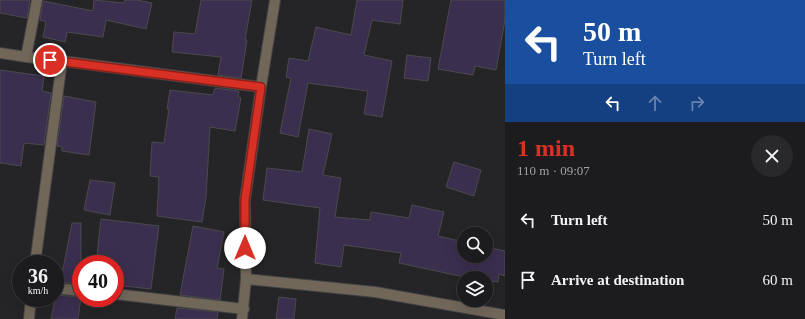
<!DOCTYPE html>
<meta charset="utf-8">
<style>
body{margin:0;font-family:"Times New Roman",serif;background:#29282a;color:#f1f3f6;height:100vh;display:flex;flex-direction:column;font-size:15px;white-space:nowrap}
*{box-sizing:border-box;margin:0}
p{font-size:13px;color:#a0a1a4}
.icon{flex:none;width:22px;height:22px;fill:none;stroke:currentColor;stroke-width:2;stroke-linecap:round;stroke-linejoin:round}
.map{position:relative;flex:1;overflow:hidden}
.side{display:flex;flex-direction:column;background:#1c1b1d;width:300px}
.side>*{flex:none}
.top-card{background:#1a4fa0;color:#fff;overflow:hidden}
.buttons{position:absolute;left:457px;top:227px;display:grid;gap:8px}
.buttons a{display:grid;place-items:center;width:36px;height:36px;border-radius:50%;background:#1c1b1d;box-shadow:0 4px 16px #0002,0 0 0 1px #3a393b;font-size:20px}
.speed{position:absolute;left:12px;top:255px;display:flex;gap:8px;font-size:20px;font-weight:700;text-align:center}
.speed>*{display:grid;place-content:center;width:52px;height:52px;border-radius:50%;background:#1c1b1d;box-shadow:0 4px 16px #0002,0 0 0 1px #3a393b;line-height:1}
.speed small{font-size:10px;font-weight:400}
.speed .limit{border:6px solid #d22;background:#fff;color:#111}
.pin{position:absolute;display:grid;place-items:center;width:34px;height:34px;color:#fff;margin:-17px;border:2px solid #fff;border-radius:50%;box-shadow:0 1px 4px #0007}
.me{position:absolute;width:44px;margin:-22px;rotate:0deg;stroke-linejoin:round;filter:drop-shadow(0 0 3px #0008)}
.turn{display:flex;align-items:center;gap:14px;height:84px;padding:0 12px;font-size:18px}
.turn .icon{width:52px;height:52px;stroke-width:2.5}
.turn b{display:block;font-size:28px;line-height:34px}
.lanes{display:flex;align-items:center;height:38px;padding:0 12px;background:#0003;justify-content:center;gap:20px;direction:ltr}
.lanes .off{opacity:.35}
.round{display:grid;place-items:center;flex:none;width:42px;height:42px;border-radius:21px;background:#29282a}
.headline{display:flex;align-items:center;justify-content:space-between;height:68px;padding:0 12px}
h1{font-size:24px;font-weight:700;line-height:30px;color:#d93025}
ul{padding:0;list-style:none}
li{display:flex;align-items:center;gap:12px;height:60px;padding:0 12px}
li div{flex:1}
li b{display:block;font-size:15px}
li em{font-style:normal}
main{display:flex;flex:1;min-height:0}
.map>svg:first-child{display:block}
.building{fill:#3a2f4e;stroke:#4b4a4e}
.lines{fill:none;stroke-linecap:round;stroke-linejoin:round}
.minor-casing{stroke:#434245;stroke-width:12}
.minor{stroke:#706759;stroke-width:10}
.route-casing{stroke:#8d1f18;stroke-width:10}
.route{stroke:#d93025;stroke-width:7}
</style>
<main>
<div class="map">
<svg width="505" height="319" viewBox="0 0 505 319">
<rect width="100%" height="100%" fill="#252427"/>
<path class="building" d="M 0,0 L 30,0 L 27,18 L 0,13 Z
M 94,0 L 124,3 L 125,0 L 137,0 L 152,3 L 146,29 L 106,20 L 103,37 L 67,32 L 65,42 L 43,37 L 46,22 L 40,20 L 43,1 L 93,11 Z
M 201,0 L 252,0 L 245,40 L 247,40 L 241,78 L 218,75 L 221,57 L 172,52 L 174,32 L 195,34 Z
M 357,0 L 403,0 L 400,24 L 372,20 L 364,55 L 392,61 L 382,117 L 364,114 L 368,91 L 308,83 L 298,137 L 280,133 L 291,78 L 286,77 L 289,58 L 308,61 L 316,27 L 351,35 Z
M 451,0 L 505,0 L 505,20 L 496,70 L 475,66 L 473,75 L 438,69 Z
M 407,55 L 431,58 L 428,81 L 404,78 Z
M 0,70 L 44,76 L 42,91 L 51,93 L 44,145 L 24,143 L 21,166 L 0,163 Z
M 215,88 L 239,91 L 238,97 L 241,98 L 235,131 L 210,127 L 206,197 L 202,222 L 157,216 L 159,177 L 150,176 L 152,142 L 164,143 L 169,109 L 167,109 L 170,90 L 213,95 Z
M 64,96 L 96,102 L 89,155 L 62,151 L 62,147 L 57,146 Z
M 309,129 L 332,134 L 323,175 L 341,178 L 335,217 L 370,220 L 371,212 L 409,218 L 412,205 L 444,212 L 438,236 L 464,242 L 464,256 L 486,256 L 486,247 L 505,251 L 505,276 L 499,274 L 498,282 L 486,280 L 486,278 L 473,278 L 455,275 L 399,263 L 401,253 L 344,245 L 341,267 L 315,263 L 320,208 L 263,200 L 267,168 L 302,172 Z
M 454,162 L 481,170 L 474,196 L 446,187 Z
M 90,180 L 115,183 L 110,215 L 84,210 Z
M 101,219 L 159,226 L 151,289 L 115,285 L 115,264 L 96,264 Z
M 72,223 L 81,223 L 81,284 L 58,282 L 60,269 L 63,269 Z
M 193,226 L 224,232 L 217,268 L 224,269 L 220,300 L 180,295 Z
M 56,295 L 81,297 L 78,319 L 51,319 Z
M 279,297 L 296,299 L 294,319 L 276,319 Z
M 177,308 L 218,312 L 217,319 L 175,319 Z"/>
<g class="lines">
<defs>
<path id="minor" d="M 0,53 L 26,57 L 62,61 L 261,87
M 26,57 L 37,0
M 35,264 L 62,61
M 246,279 L 375,292 L 505,315
M 55,288 L 81,291
M 115,294 L 244,309
M 29,319 L 31,298
M 242,319 L 246,279 L 245,200 L 261,87 L 275,0"/>
</defs>
<use href="#minor" class="minor-casing"/>
<use href="#minor" class="minor"/>
</g>
<g class="lines">
<defs>
<path id="route" d="M 50,60 L 261,87 L 245,200 L 245,248"/>
</defs>
<use href="#route" class="route-casing"/>
<use href="#route" class="route"/>
</g>
</svg>
<div class="buttons">
<a><svg class="icon" aria-label="search" viewBox="0 0 24 24"><circle cx="10" cy="10" r="6"/><path d="M15 15l6 6"/></svg></a>
<a><svg class="icon" aria-label="layers" viewBox="0 0 24 24"><path d="M12 4l9 5-9 5-9-5zM3 14l9 5 9-5"/></svg></a>
</div>
<div class="speed"><div>36<small>km/h</small></div><div class="limit">40</div></div>
<div class="pin" style="left:50px;top:60px;background:#d93025"><svg class="icon" aria-label="arrive" viewBox="0 0 24 24"><path d="M6 21V4h12l-3 4 3 4H6"/></svg></div>
<svg class="me" style="left:245px;top:248px" viewBox="-20 -20 40 40"><circle r="19" fill="#fff"/><path d="M0-13L10 11 0 6-10 11z" fill="#d93025"/></svg>
</div>
<section class="side">
<div class="top-card">
<div class="turn"><svg class="icon" aria-label="left" viewBox="0 0 24 24"><path d="M17 20v-9H6M10 6l-5 5 5 5"/></svg><div><b>50 m</b>Turn left</div></div>
<div class="lanes"><svg class="icon" aria-label="left" viewBox="0 0 24 24"><path d="M17 20v-9H6M10 6l-5 5 5 5"/></svg><svg class="icon off" aria-label="ahead" viewBox="0 0 24 24"><path d="M12 20V5M6 11l6-6 6 6"/></svg><svg class="icon off" aria-label="right" viewBox="0 0 24 24"><path d="M7 20v-9h11M14 6l5 5-5 5"/></svg></div>
</div>
<div class="headline"><div><h1>1 min</h1><p>110 m · 09:07</p></div><a class="round"><svg class="icon" aria-label="close" viewBox="0 0 24 24"><path d="M6 6l12 12M18 6L6 18"/></svg></a></div>
<ul>
<li><svg class="icon" aria-label="left" viewBox="0 0 24 24"><path d="M17 20v-9H6M10 6l-5 5 5 5"/></svg><div><b>Turn left</b></div><em>50 m</em></li>
<li><svg class="icon" aria-label="arrive" viewBox="0 0 24 24"><path d="M6 21V4h12l-3 4 3 4H6"/></svg><div><b>Arrive at destination</b></div><em>60 m</em></li>
</ul>
</section>
</main>
